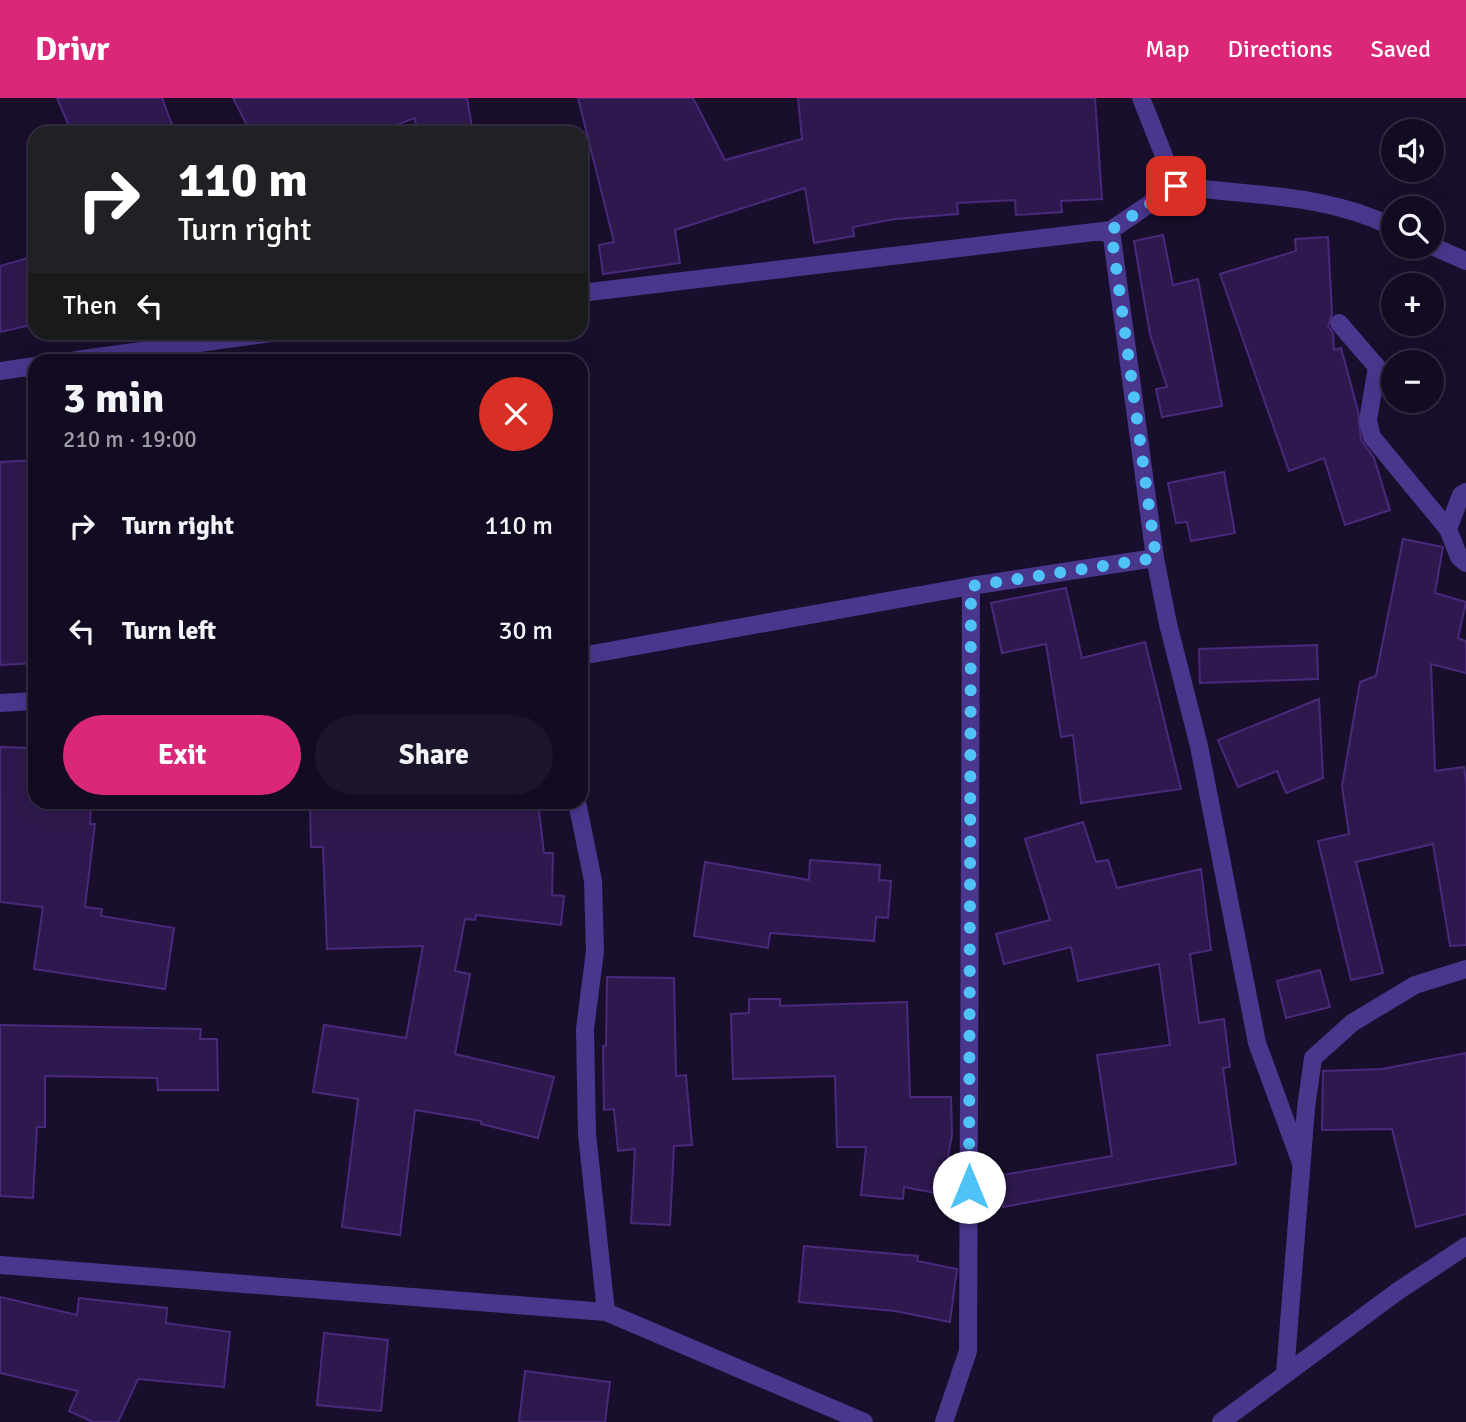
<!DOCTYPE html>
<meta charset="utf-8">
<style>
body{margin:0;font-family:Signika,sans-serif;background:#1c142a;color:#f1f3f6;height:100vh;display:flex;flex-direction:column;font-size:26px;white-space:nowrap}
*{box-sizing:border-box;margin:0}
p{font-size:23px;color:#9d9ba5}
.icon{flex:none;width:38px;height:38px;fill:none;stroke:currentColor;stroke-width:2;stroke-linecap:round;stroke-linejoin:round}
.map{position:relative;flex:1;overflow:hidden}
.sheet{position:absolute;left:28px;top:256px;width:560px;height:455px;display:flex;flex-direction:column;background:#130b21;border-radius:21px;box-shadow:0 7px 28px #0002,0 0 0 2px #322b3f}
.sheet>*{flex:none}
.top-card{position:absolute;left:28px;top:28px;width:560px;height:214px;border-radius:21px;box-shadow:0 7px 28px #0002,0 0 0 2px #322b3f;background:#202124;color:#fff;overflow:hidden}
.buttons{position:absolute;left:1381px;top:21px;display:grid;gap:14px}
.buttons a{display:grid;place-items:center;width:63px;height:63px;border-radius:50%;background:#130b21;box-shadow:0 7px 28px #0002,0 0 0 2px #322b3f;font-size:35px}
.pin{position:absolute;display:grid;place-items:center;width:60px;height:60px;color:#fff;margin:-30px;border-radius:14px;box-shadow:0 4px 10px #0006}
.me{position:absolute;width:77px;margin:-38px;rotate:0deg;stroke-linejoin:round;filter:drop-shadow(0 0 5px #0008)}
.turn{display:flex;align-items:center;gap:24px;height:147px;padding:0 35px;font-size:32px}
.turn .icon{width:91px;height:91px;stroke-width:2.5}
.turn b{display:block;font-size:49px;line-height:60px}
.then{display:flex;align-items:center;height:66px;padding:0 35px;background:#0003;gap:14px;font-size:26px}
.round{display:grid;place-items:center;flex:none;width:74px;height:74px;border-radius:37px;background:#1c142a}
.overview{display:flex;align-items:center;justify-content:space-between;height:119px;padding:0 35px}
h1{font-size:42px;font-weight:800;line-height:52px}
.action{display:flex;gap:14px;margin-top:auto;padding:14px 35px}
.action a{flex:1;height:80px;border-radius:42px;background:#db2777;color:#fff;font-size:28px;font-weight:800;line-height:80px;text-align:center}
.action a+a{background:#1c142a;color:#f1f3f6}
ul{padding:0;list-style:none}
li{display:flex;align-items:center;gap:21px;height:105px;padding:0 35px}
li div{flex:1}
li b{display:block;font-size:26px}
li em{font-style:normal}
header{display:flex;align-items:center;gap:42px;box-sizing:border-box;height:98px;padding:0 35px;background:#db2777;color:#fff}
header strong{font-size:33px}
nav{display:flex;gap:38px;margin-inline-start:auto;font-size:24px}
.map>svg:first-child{display:block}
.building{fill:#2e194e;stroke:#4a297c;stroke-width:2}
.lines{fill:none;stroke-linecap:round;stroke-linejoin:round}
.minor{stroke:#4b368e;stroke-width:18}
.route{stroke:#4fc3f7;stroke-width:12;stroke-dasharray:0 21.6}
</style>
<header>
<strong>Drivr</strong>
<nav><a>Map</a><a>Directions</a><a>Saved</a></nav>
</header>
<div class="map">
<svg width="1466" height="1324" viewBox="0 0 1466 1324">
<rect width="100%" height="100%" fill="#190f2c"/>
<path class="building" d="M 57,0 L 162,0 L 175,35 L 72,35 Z
M 233,0 L 467,0 L 473,35 L 417,35 L 415,20 L 374,35 L 251,35 Z
M 578,0 L 693,0 L 725,62 L 802,41 L 798,0 L 1095,0 L 1102,101 L 1061,103 L 1062,114 L 1016,117 L 1015,102 L 957,105 L 958,116 L 895,121 L 853,129 L 854,138 L 814,145 L 805,90 L 675,132 L 680,165 L 603,176 L 599,147 L 614,144 Z
M 1163,137 L 1173,187 L 1198,181 L 1222,308 L 1162,319 L 1156,291 L 1167,289 L 1150,236 L 1134,143 Z
M 1328,139 L 1332,216 L 1328,228 L 1333,235 L 1334,252 L 1341,250 L 1358,313 L 1361,342 L 1374,360 L 1390,412 L 1345,427 L 1324,360 L 1289,373 L 1220,176 L 1296,153 L 1295,141 Z
M 35,158 L 35,226 L 0,234 L 0,168 Z
M 35,362 L 35,565 L 0,567 L 0,364 Z
M 1224,374 L 1235,435 L 1191,443 L 1187,424 L 1176,425 L 1168,385 Z
M 1403,441 L 1443,449 L 1435,495 L 1466,504 L 1458,540 L 1466,543 L 1466,575 L 1431,566 L 1435,673 L 1464,669 L 1466,685 L 1466,847 L 1450,848 L 1433,746 L 1356,764 L 1383,875 L 1351,882 L 1318,743 L 1349,736 L 1342,688 L 1360,584 L 1376,578 Z
M 1066,490 L 1082,560 L 1145,544 L 1181,691 L 1081,705 L 1073,637 L 1061,639 L 1046,546 L 1002,555 L 991,505 Z
M 1317,547 L 1318,581 L 1200,585 L 1199,551 Z
M 1319,601 L 1323,680 L 1286,695 L 1277,673 L 1238,689 L 1218,642 Z
M 0,649 L 35,650 L 35,704 L 91,704 L 90,726 L 95,726 L 85,809 L 102,811 L 101,818 L 174,830 L 165,891 L 34,871 L 43,809 L 0,804 Z
M 310,704 L 538,704 L 544,755 L 553,755 L 552,797 L 564,798 L 561,827 L 476,817 L 475,822 L 465,821 L 455,873 L 470,876 L 455,956 L 554,979 L 538,1040 L 481,1026 L 481,1023 L 415,1012 L 400,1137 L 342,1129 L 358,1001 L 313,994 L 324,927 L 406,940 L 423,848 L 327,851 L 323,749 L 311,749 Z
M 1083,724 L 1096,764 L 1108,762 L 1117,790 L 1201,771 L 1211,852 L 1190,856 L 1199,925 L 1224,921 L 1230,969 L 1223,970 L 1236,1066 L 1003,1109 L 997,1078 L 1112,1058 L 1097,957 L 1170,947 L 1159,866 L 1078,883 L 1071,849 L 1004,866 L 996,836 L 1050,822 L 1025,741 Z
M 810,762 L 880,767 L 879,782 L 891,783 L 888,820 L 876,819 L 874,843 L 770,835 L 768,850 L 694,838 L 705,764 L 809,782 Z
M 1320,872 L 1330,909 L 1286,920 L 1277,883 Z
M 607,879 L 674,880 L 676,978 L 686,977 L 692,1047 L 674,1048 L 670,1127 L 631,1125 L 635,1051 L 618,1053 L 614,1011 L 604,1012 L 603,948 L 606,948 Z
M 749,901 L 780,901 L 780,908 L 907,904 L 910,999 L 951,999 L 952,1037 L 941,1096 L 904,1089 L 903,1101 L 861,1097 L 866,1049 L 837,1049 L 835,978 L 733,981 L 731,916 L 749,915 Z
M 0,927 L 201,931 L 200,941 L 217,941 L 218,992 L 158,992 L 157,980 L 45,978 L 45,1029 L 37,1029 L 33,1100 L 0,1098 Z
M 1466,955 L 1466,1116 L 1416,1129 L 1392,1031 L 1322,1032 L 1323,973 L 1382,971 Z
M 804,1148 L 918,1158 L 917,1163 L 957,1171 L 950,1224 L 895,1213 L 799,1204 Z
M 0,1199 L 77,1217 L 79,1200 L 167,1210 L 166,1225 L 230,1234 L 224,1289 L 138,1281 L 118,1324 L 93,1324 L 69,1313 L 78,1293 L 0,1275 Z
M 324,1235 L 388,1242 L 381,1313 L 317,1307 Z
M 525,1273 L 610,1284 L 605,1324 L 519,1324 Z"/>
<g class="lines">
<path class="minor" d="M 1176,88 C 1250,98 1324,95 1393,129
M 1111,132 L 1155,460 L 1168,526 L 1199,648 L 1257,945 L 1301,1065
M 1432,148 L 1466,163
M 581,195 L 1111,132 L 1176,88 L 1141,0
M 1339,225 L 1377,269 L 1368,322 L 1372,339 L 1448,431 L 1459,459 L 1466,465
M 76,262 L 279,234
M 0,273 L 35,268
M 1448,431 L 1461,397 L 1466,394
M 581,558 L 971,488
M 0,605 L 35,603
M 577,704 L 593,783 L 595,853 L 585,931 L 587,1036 L 606,1214
M 0,1167 L 606,1214 L 864,1324
M 1285,1276 L 1306,1010 L 1313,960 L 1352,925 L 1415,887 L 1466,871
M 944,1324 L 968,1253 L 971,488 L 1155,460
M 1221,1324 L 1398,1193 L 1466,1148"/>
</g>
<g class="lines">
<path class="route" d="M 969,1089 L 971,488 L 1156,460 L 1111,132 L 1176,88"/>
</g>
</svg>
<div class="buttons">
<a><svg class="icon" aria-label="sound" viewBox="0 0 24 24"><path d="M4 9h4l5-4v14l-5-4H4zM17 9q2 3 0 6"/></svg></a>
<a><svg class="icon" aria-label="search" viewBox="0 0 24 24"><circle cx="10" cy="10" r="6"/><path d="M15 15l6 6"/></svg></a>
<a>+</a>
<a>−</a>
</div>
<div class="pin" style="left:1176px;top:88px;background:#d93025"><svg class="icon" aria-label="arrive" viewBox="0 0 24 24"><path d="M6 21V4h12l-3 4 3 4H6"/></svg></div>
<svg class="me" style="left:969px;top:1089px" viewBox="-20 -20 40 40"><circle r="19" fill="#fff"/><path d="M0-13L10 11 0 6-10 11z" fill="#4fc3f7"/></svg>
<div class="top-card">
<div class="turn"><svg class="icon" aria-label="right" viewBox="0 0 24 24"><path d="M7 20v-9h11M14 6l5 5-5 5"/></svg><div><b>110 m</b>Turn right</div></div>
<div class="then">Then<svg class="icon" aria-label="left" viewBox="0 0 24 24"><path d="M17 20v-9H6M10 6l-5 5 5 5"/></svg></div>
</div>
<section class="sheet">
<div class="overview"><div><h1>3 min</h1><p>210 m · 19:00</p></div><a class="round" style="background:#d93025;color:#fff"><svg class="icon" aria-label="close" viewBox="0 0 24 24"><path d="M6 6l12 12M18 6L6 18"/></svg></a></div>
<ul>
<li><svg class="icon" aria-label="right" viewBox="0 0 24 24"><path d="M7 20v-9h11M14 6l5 5-5 5"/></svg><div><b>Turn right</b></div><em>110 m</em></li>
<li><svg class="icon" aria-label="left" viewBox="0 0 24 24"><path d="M17 20v-9H6M10 6l-5 5 5 5"/></svg><div><b>Turn left</b></div><em>30 m</em></li>
</ul>
<div class="action"><a>Exit</a><a>Share</a></div>
</section>
</div>
